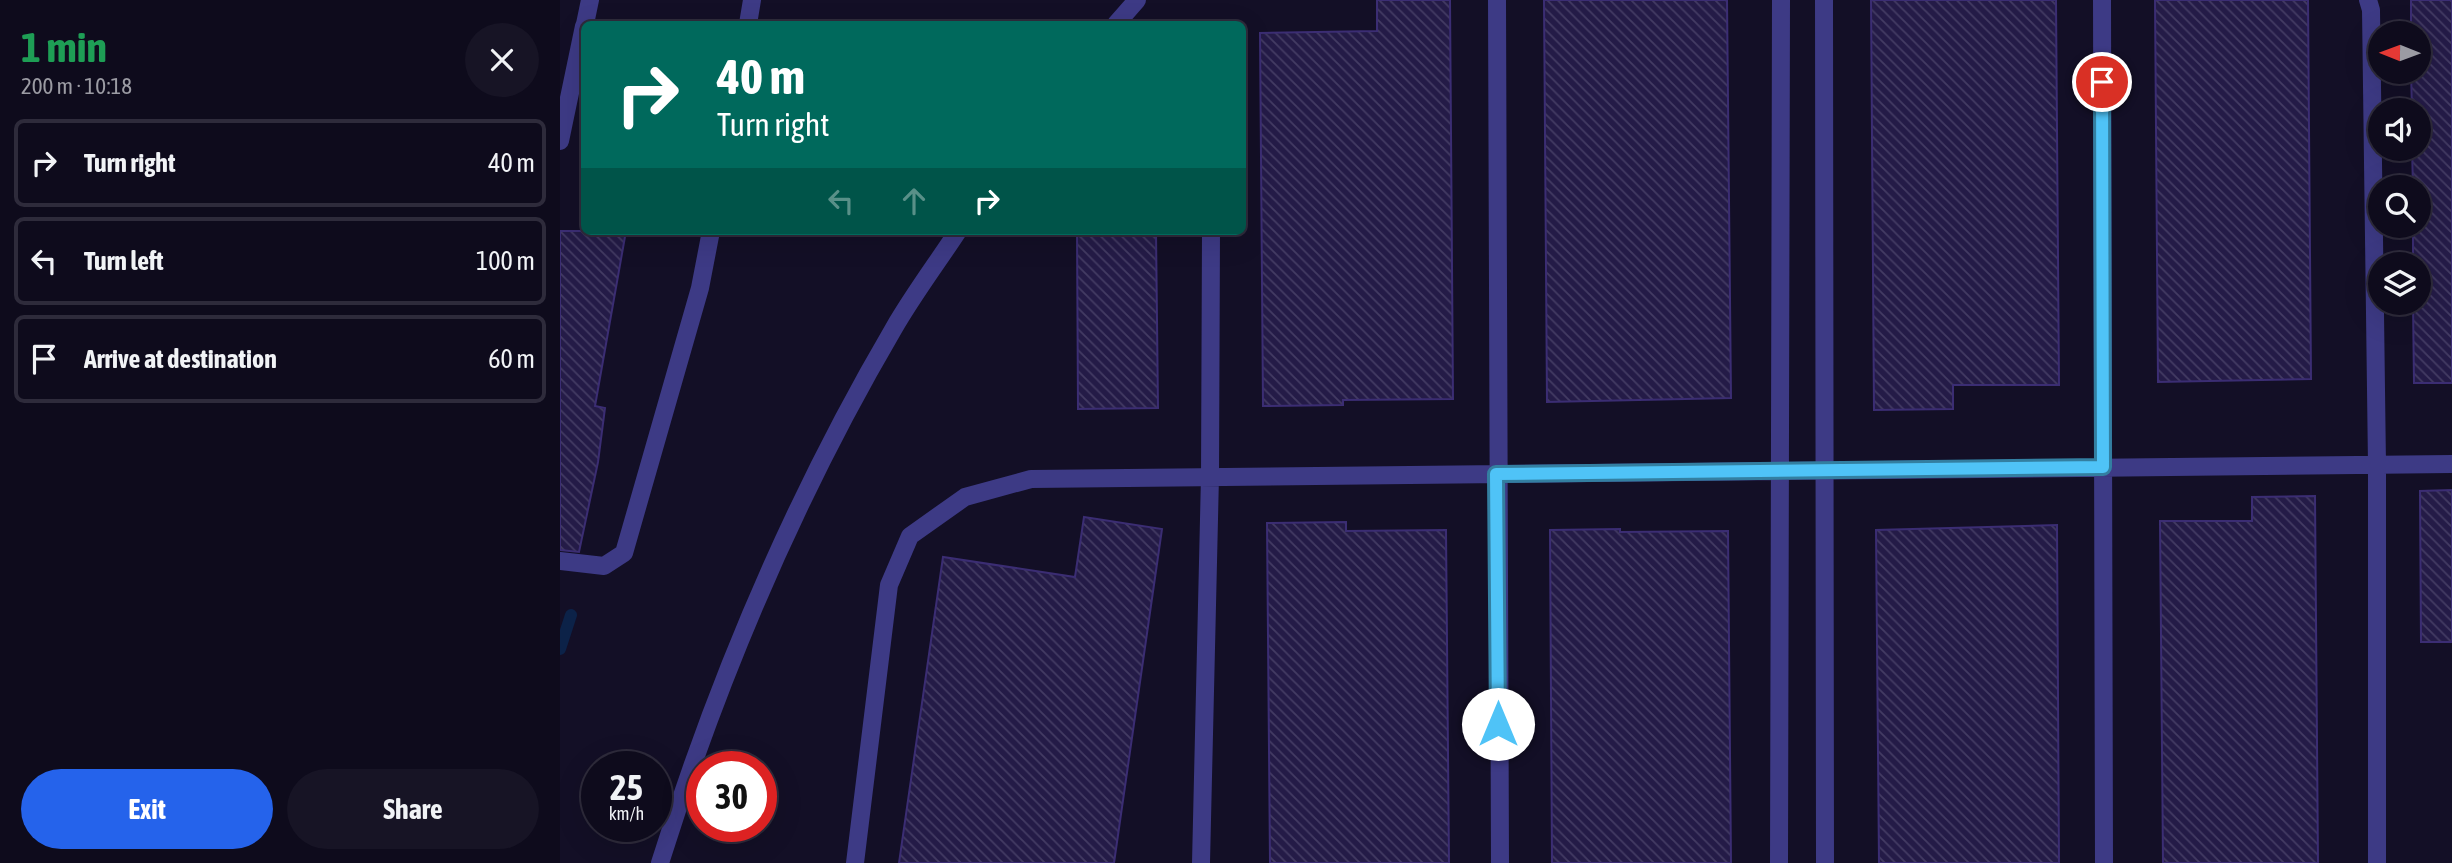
<!DOCTYPE html>
<meta charset="utf-8">
<style>
body{margin:0;font-family:"Asap Condensed",sans-serif;background:#171425;color:#f1f3f6;height:100vh;display:flex;flex-direction:column;font-size:26px;white-space:nowrap}
*{box-sizing:border-box;margin:0}
p{font-size:23px;color:#9b9ba3}
.icon{flex:none;width:38px;height:38px;fill:none;stroke:currentColor;stroke-width:2;stroke-linecap:round;stroke-linejoin:round}
.map{position:relative;flex:1;overflow:hidden}
.side{display:flex;flex-direction:column;background:#0e0b1c;width:560px}
.side>*{flex:none}
.guide{position:absolute;left:21px;top:21px;width:665px;height:214px;border-radius:10px;box-shadow:0 7px 28px #0002,0 0 0 2px #2e2b3b;background:#00695c;color:#fff;overflow:hidden}
.needle{width:46px;rotate:271deg}
.tools{position:absolute;left:1808px;top:21px;display:grid;gap:14px}
.tools a{display:grid;place-items:center;width:63px;height:63px;border-radius:50%;background:#0e0b1c;box-shadow:0 7px 28px #0002,0 0 0 2px #2e2b3b;font-size:35px}
.speed{position:absolute;left:21px;top:751px;display:flex;gap:14px;font-size:35px;font-weight:700;text-align:center}
.speed>*{display:grid;place-content:center;width:91px;height:91px;border-radius:50%;background:#0e0b1c;box-shadow:0 7px 28px #0002,0 0 0 2px #2e2b3b;line-height:1}
.speed small{font-size:18px;font-weight:400}
.speed .limit{border:10px solid #d22;background:#fff;color:#111}
.pin{position:absolute;display:grid;place-items:center;width:60px;height:60px;color:#fff;margin:-30px;border:4px solid #fff;border-radius:50%;box-shadow:0 2px 7px #0007}
.me{position:absolute;width:77px;margin:-38px;rotate:0deg;stroke-linejoin:round;filter:drop-shadow(0 0 5px #0008)}
.turn{display:flex;align-items:center;gap:24px;height:147px;padding:0 21px;font-size:32px}
.turn .icon{width:91px;height:91px;stroke-width:2.5}
.turn b{display:block;font-size:49px;line-height:60px}
.lanes{display:flex;align-items:center;height:66px;padding:0 21px;background:#0003;justify-content:center;gap:35px;direction:ltr}
.lanes .off{opacity:.35}
.round{display:grid;place-items:center;flex:none;width:74px;height:74px;border-radius:37px;background:#171425}
.summary{display:flex;align-items:center;justify-content:space-between;height:119px;padding:0 21px}
h1{font-size:42px;font-weight:700;line-height:52px;color:#1e9e55}
.action{display:flex;gap:14px;margin-top:auto;padding:14px 21px}
.action a{flex:1;height:80px;border-radius:42px;background:#2563eb;color:#fff;font-size:28px;font-weight:700;line-height:80px;text-align:center}
.action a+a{background:#171425;color:#f1f3f6}
ul{padding:0;list-style:none}
li{display:flex;align-items:center;gap:21px;height:88px;margin:0 14px 10px;padding:0 7px;border:4px solid #2e2b3b;border-radius:10px}
li div{flex:1}
li b{display:block;font-size:26px}
li em{font-style:normal}
main{display:flex;flex:1;min-height:0}
.map>svg:first-child{display:block}
.lines{fill:none;stroke-linecap:round;stroke-linejoin:round}
.stream{stroke:#0c2248;stroke-width:12}
.building{fill:url(#building-back-hatch);stroke:#3b2d73;stroke-width:2}
.minor{stroke:#3d3a85;stroke-width:18}
.route-casing{stroke:#337fa1;stroke-width:18}
.route{stroke:#4fc3f7;stroke-width:12}
</style>
<main>
<section class="side">
<div class="summary"><div><h1>1 min</h1><p>200 m · 10:18</p></div><a class="round"><svg class="icon" aria-label="close" viewBox="0 0 24 24"><path d="M6 6l12 12M18 6L6 18"/></svg></a></div>
<ul>
<li><svg class="icon" aria-label="right" viewBox="0 0 24 24"><path d="M7 20v-9h11M14 6l5 5-5 5"/></svg><div><b>Turn right</b></div><em>40 m</em></li>
<li><svg class="icon" aria-label="left" viewBox="0 0 24 24"><path d="M17 20v-9H6M10 6l-5 5 5 5"/></svg><div><b>Turn left</b></div><em>100 m</em></li>
<li><svg class="icon" aria-label="arrive" viewBox="0 0 24 24"><path d="M6 21V4h12l-3 4 3 4H6"/></svg><div><b>Arrive at destination</b></div><em>60 m</em></li>
</ul>
<div class="action"><a>Exit</a><a>Share</a></div>
</section>
<div class="map">
<svg width="1892" height="863" viewBox="0 0 1892 863">
<defs>
<pattern id="building-back-hatch" width="6" height="6" patternUnits="userSpaceOnUse" patternTransform="scale(1.75)"><rect width="6" height="6" fill="#241b47"/><path d="M-1 5l2 2M0 0l6 6M5-1l2 2" fill="none" stroke="#433b63"/></pattern>
</defs>
<rect width="100%" height="100%" fill="#130f26"/>
<g class="lines">
<path class="stream" d="M 0,649 L 11,615"/>
</g>
<path class="building" d="M 817,0 L 890,0 L 893,399 L 783,400 L 783,405 L 703,406 L 700,33 L 817,31 Z
M 984,0 L 1167,0 L 1171,398 L 987,402 Z
M 1311,0 L 1496,0 L 1499,385 L 1393,385 L 1393,409 L 1314,410 Z
M 1595,0 L 1748,0 L 1751,379 L 1598,382 Z
M 1851,0 L 1892,0 L 1892,383 L 1854,383 L 1853,303 L 1858,303 L 1858,264 L 1853,264 L 1853,226 L 1858,226 L 1858,187 L 1853,187 L 1852,149 L 1858,149 L 1858,110 L 1852,110 L 1851,72 L 1858,72 L 1858,33 L 1851,33 Z
M 0,231 L 66,231 L 35,406 L 45,408 L 38,462 L 19,552 L 0,550 Z
M 517,231 L 596,231 L 598,408 L 518,409 Z
M 1892,490 L 1892,642 L 1861,642 L 1860,491 Z
M 1755,496 L 1758,863 L 1603,863 L 1600,521 L 1692,521 L 1692,497 Z
M 524,517 L 602,529 L 554,863 L 339,863 L 383,557 L 515,577 Z
M 786,522 L 786,531 L 886,530 L 889,863 L 710,863 L 707,523 Z
M 1497,525 L 1499,863 L 1319,863 L 1316,530 Z
M 1060,529 L 1060,532 L 1168,531 L 1171,863 L 992,863 L 990,530 Z"/>
<g class="lines">
<path class="minor" d="M 937,0 L 940,863
M 1264,0 L 1265,863
M 1542,0 L 1544,863
M 1808,0 L 1811,10 L 1817,465 L 1817,863
M 25,24 L 30,0
M 188,24 L 192,0
M 556,24 L 577,0
M 0,141 L 24,26
M 0,561 L 44,566 L 64,553 L 140,288 L 151,231
M 100,863 C 158,678 236,495 334,328 C 353,295 377,263 398,231
M 295,863 L 329,585 L 350,536 L 405,497 L 471,479 L 1892,464
M 641,863 L 650,476 L 651,231
M 1219,863 L 1221,0"/>
</g>
<g class="lines">
<defs>
<path id="route" d="M 938,724 L 936,474 L 1543,467 L 1542,82"/>
</defs>
<use href="#route" class="route-casing"/>
<use href="#route" class="route"/>
</g>
</svg>
<div class="tools">
<a><svg class="needle" viewBox="-14 -14 28 28"><path d="M0-13l5 13h-10z" fill="#e53935"/><path d="M0 13l5-13h-10z" fill="#9b9ba3"/></svg></a>
<a><svg class="icon" aria-label="sound" viewBox="0 0 24 24"><path d="M4 9h4l5-4v14l-5-4H4zM17 9q2 3 0 6"/></svg></a>
<a><svg class="icon" aria-label="search" viewBox="0 0 24 24"><circle cx="10" cy="10" r="6"/><path d="M15 15l6 6"/></svg></a>
<a><svg class="icon" aria-label="layers" viewBox="0 0 24 24"><path d="M12 4l9 5-9 5-9-5zM3 14l9 5 9-5"/></svg></a>
</div>
<div class="speed"><div>25<small>km/h</small></div><div class="limit">30</div></div>
<div class="pin" style="left:1542px;top:82px;background:#d93025"><svg class="icon" aria-label="arrive" viewBox="0 0 24 24"><path d="M6 21V4h12l-3 4 3 4H6"/></svg></div>
<svg class="me" style="left:938px;top:724px" viewBox="-20 -20 40 40"><circle r="19" fill="#fff"/><path d="M0-13L10 11 0 6-10 11z" fill="#4fc3f7"/></svg>
<div class="guide">
<div class="turn"><svg class="icon" aria-label="right" viewBox="0 0 24 24"><path d="M7 20v-9h11M14 6l5 5-5 5"/></svg><div><b>40 m</b>Turn right</div></div>
<div class="lanes"><svg class="icon off" aria-label="left" viewBox="0 0 24 24"><path d="M17 20v-9H6M10 6l-5 5 5 5"/></svg><svg class="icon off" aria-label="ahead" viewBox="0 0 24 24"><path d="M12 20V5M6 11l6-6 6 6"/></svg><svg class="icon" aria-label="right" viewBox="0 0 24 24"><path d="M7 20v-9h11M14 6l5 5-5 5"/></svg></div>
</div>
</div>
</main>
